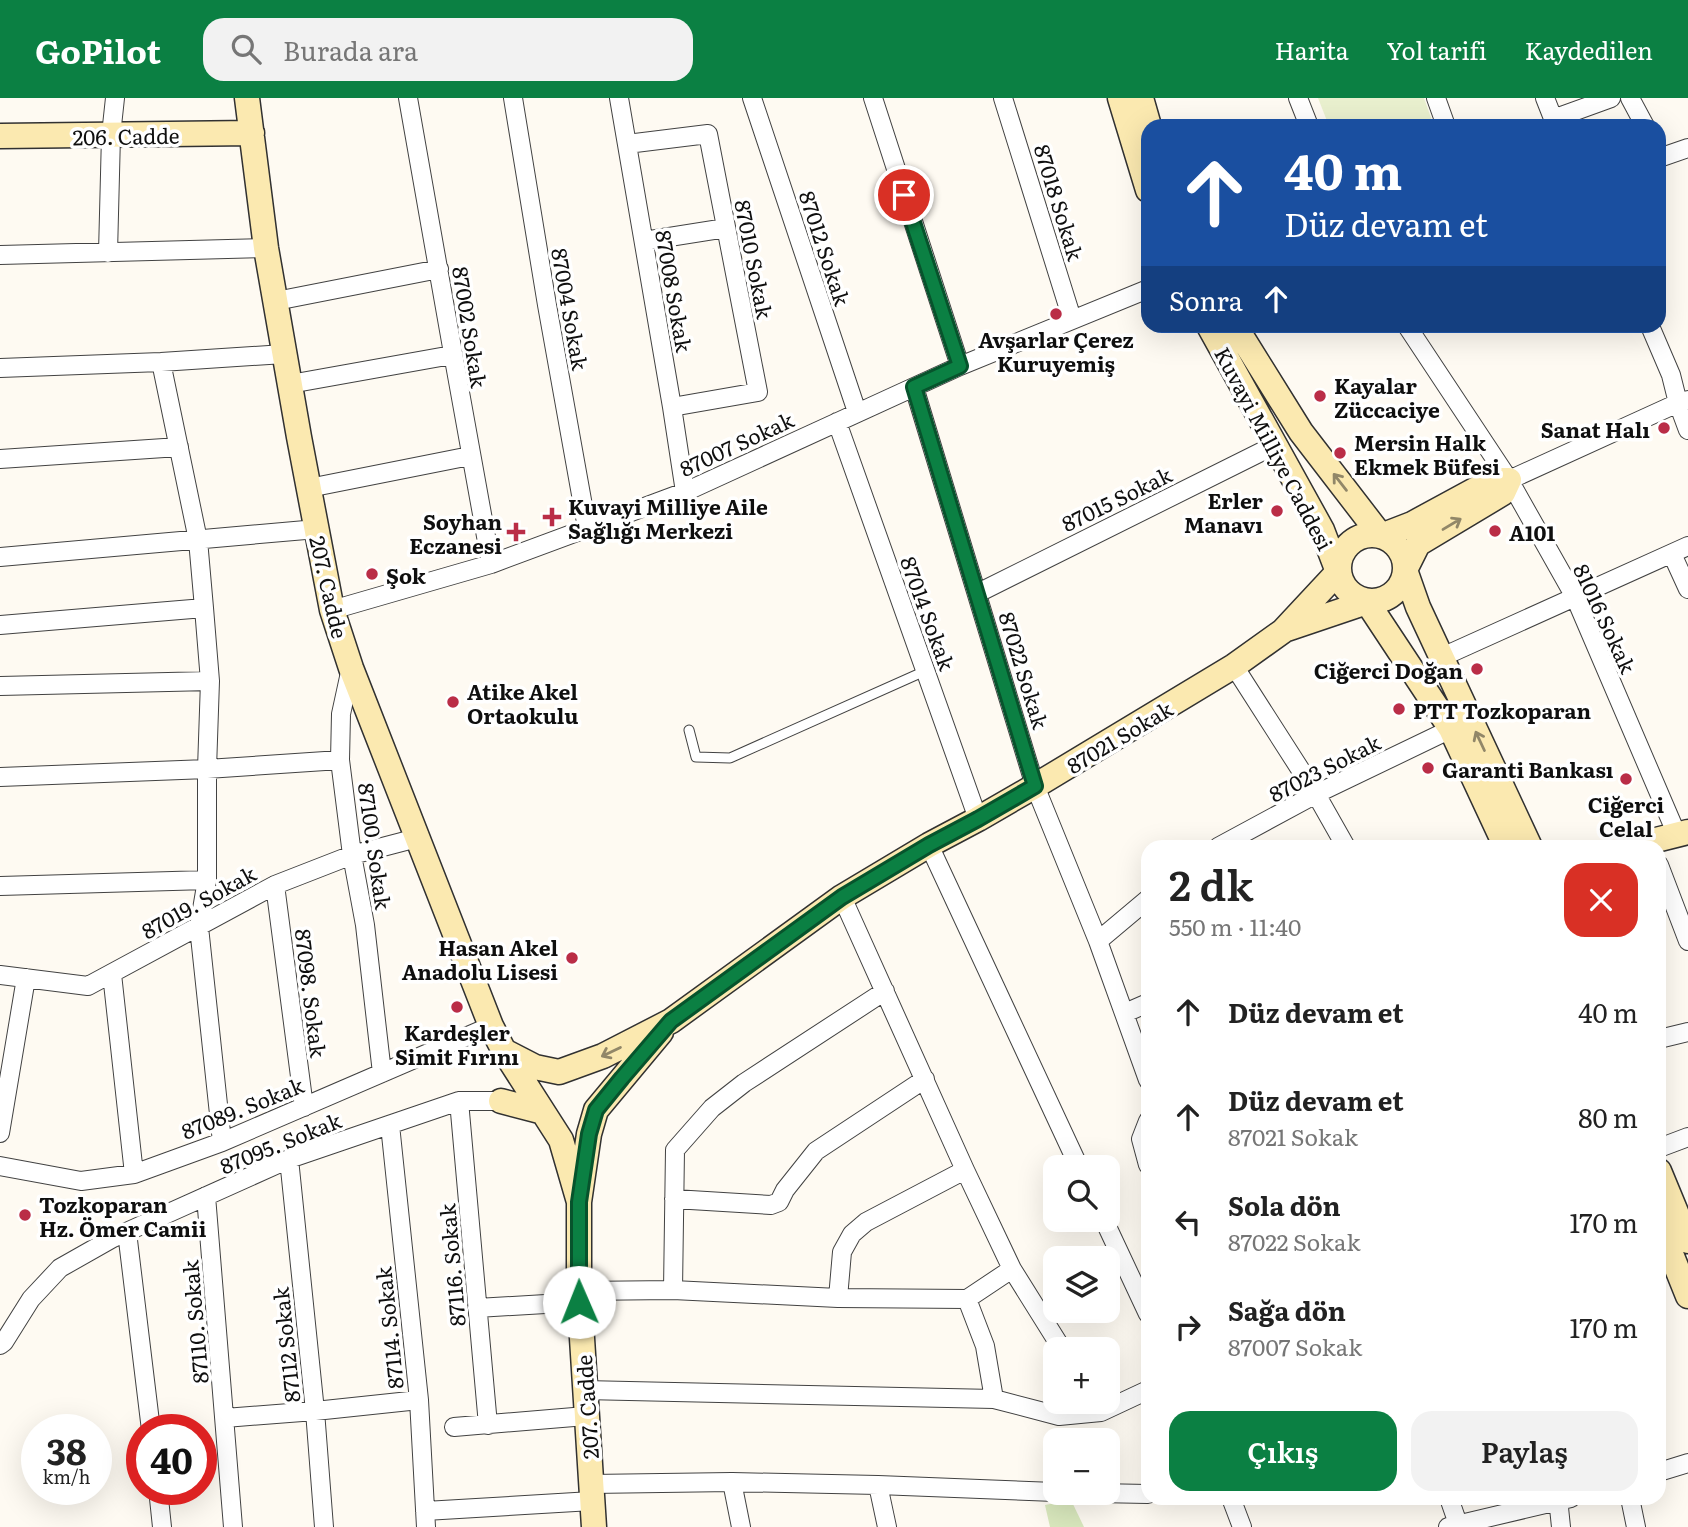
<!DOCTYPE html>
<html lang="tr">
<meta charset="utf-8">
<style>
body{margin:0;font-family:Literata,serif;background:#f2f2f2;color:#222;height:100vh;display:flex;flex-direction:column;font-size:26px;white-space:nowrap}
*{box-sizing:border-box;margin:0}
p{font-size:23px;color:#767676}
.icon{flex:none;width:38px;height:38px;fill:none;stroke:currentColor;stroke-width:2;stroke-linecap:round;stroke-linejoin:round}
.map{position:relative;flex:1;overflow:hidden}
.details{position:absolute;left:1141px;top:742px;width:525px;height:665px;display:flex;flex-direction:column;background:#fff;border-radius:21px;box-shadow:0 7px 28px #0002}
.details>*{flex:none}
.banner{position:absolute;left:1141px;top:21px;width:525px;height:214px;border-radius:21px;box-shadow:0 7px 28px #0002;background:#1a4fa0;color:#fff;overflow:hidden}
.tools{position:absolute;left:1043px;top:1057px;display:grid;gap:14px}
.tools a{display:grid;place-items:center;width:77px;height:77px;border-radius:14px;background:#fff;box-shadow:0 7px 28px #0002;font-size:35px}
.speed{position:absolute;left:21px;top:1316px;display:flex;gap:14px;font-size:35px;font-weight:700;text-align:center}
.speed>*{display:grid;place-content:center;width:91px;height:91px;border-radius:50%;background:#fff;box-shadow:0 7px 28px #0002;line-height:1}
.speed small{font-size:18px;font-weight:400}
.speed .limit{border:10px solid #d22;background:#fff;color:#111}
.pin{position:absolute;display:grid;place-items:center;width:60px;height:60px;color:#fff;margin:-30px;border:4px solid #fff;border-radius:50%;box-shadow:0 2px 7px #0007}
.me{position:absolute;width:77px;margin:-38px;rotate:359deg;stroke-linejoin:round;filter:drop-shadow(0 0 5px #0008)}
.turn{display:flex;align-items:center;gap:24px;height:147px;padding:0 28px;font-size:32px}
.turn .icon{width:91px;height:91px;stroke-width:2.5}
.turn b{display:block;font-size:49px;line-height:60px}
.then{display:flex;align-items:center;height:66px;padding:0 28px;background:#0003;gap:14px;font-size:26px}
.round{display:grid;place-items:center;flex:none;width:74px;height:74px;border-radius:21px;background:#f2f2f2}
.summary{display:flex;align-items:center;justify-content:space-between;height:119px;padding:0 28px}
h1{font-size:42px;font-weight:600;line-height:52px}
.button{display:flex;gap:14px;margin-top:auto;padding:14px 28px}
.button a{flex:1;height:80px;border-radius:21px;background:#0b8043;color:#fff;font-size:28px;font-weight:600;line-height:80px;text-align:center}
.button a+a{background:#f2f2f2;color:#222}
ul{padding:0;list-style:none}
li{display:flex;align-items:center;gap:21px;height:105px;padding:0 28px}
li div{flex:1}
li b{display:block;font-size:26px}
li em{font-style:normal}
header{display:flex;align-items:center;gap:42px;box-sizing:border-box;height:98px;padding:0 35px;background:#0b8043;color:#fff}
header strong{font-size:33px}
nav{display:flex;gap:38px;margin-inline-start:auto;font-size:24px}
.search{width:490px;height:63px;background:#f2f2f2;display:flex;align-items:center;gap:18px;box-sizing:border-box;padding:0 24px;border-radius:21px;color:#767676;font-size:26px}
.map>svg:first-child{display:block}
.green{fill:#d9e8bd}
.pitch{fill:#e9f0ce}
.lines{fill:none;stroke-linecap:round;stroke-linejoin:round}
.lane-casing{stroke:#424242;stroke-width:11}
.street-casing{stroke:#424242;stroke-width:20}
.secondary-casing{stroke:#313131;stroke-width:27}
.lane{stroke:#fff;stroke-width:9}
.street{stroke:#fff;stroke-width:18}
.secondary{stroke:#fbe9b0;stroke-width:24}
.oneway{stroke:#918768}
.route-casing{stroke:#07532c;stroke-width:18}
.route{stroke:#0b8043;stroke-width:12}
.poi-dot{fill:#ba2d47;stroke:#fff;stroke-width:2.5}
.labels{text-anchor:middle;dominant-baseline:central;stroke-width:7;stroke-linejoin:round;paint-order:stroke}
.street-label{font-size:21px;fill:#0f0f0f;stroke:#fff}
.poi-label{font-size:21px;font-weight:bold;fill:#0f0f0f;stroke:#fff;text-anchor:start}
</style>
<header>
<strong>GoPilot</strong>
<div class="search"><svg class="icon" aria-label="search" viewBox="0 0 24 24"><circle cx="10" cy="10" r="6"/><path d="M15 15l6 6"/></svg>Burada ara</div>
<nav><a>Harita</a><a>Yol tarifi</a><a>Kaydedilen</a></nav>
</header>
<div class="map">
<svg width="1688" height="1429" viewBox="0 0 1688 1429">
<rect width="100%" height="100%" fill="#fefaf2"/>
<path class="green" d="M 1071,1402 L 1084,1429 L 1050,1429 L 1045,1407 Z"/>
<path class="pitch" d="M 1318,0 L 1424,0 L 1434,28 L 1329,28 Z"/>
<g class="lines">
<defs>
<path id="lane" d="M 689,632 L 696,659 L 730,660 L 925,573"/>
<path id="street" d="M 408,0 C 436,155 462,311 491,466
M 513,0 L 547,207 L 587,430
M 619,0 L 672,309 L 685,394
M 752,0 L 857,314
M 873,0 L 960,268
M 1003,0 L 1072,221
M 1298,0 L 1309,28
M 1436,0 L 1446,28
M 1545,0 L 1556,28
M 1630,0 L 1645,28
M 1553,21 L 1611,0
M 627,46 L 708,36 L 758,294 L 672,309
M 1659,60 L 1688,50
M 644,143 L 726,130
M 108,155 L 111,37 L 115,0
M 0,157 L 266,150
M 276,203 L 439,171
M 1407,228 L 1509,382 L 1575,499 L 1677,737
M 1650,228 L 1671,277 L 1678,305 L 1688,332
M 161,264 L 198,442 L 204,510 L 210,583 L 207,671 L 207,782 L 199,829 L 222,1044
M 0,270 L 161,264 L 284,256
M 290,286 L 452,257
M 914,289 L 1035,688 L 1098,843 L 1148,982
M 837,324 L 978,721
M 0,361 L 179,349
M 1509,382 L 1678,305 L 1688,302
M 309,390 L 470,358
M 1672,456 L 1688,491
M 0,459 L 317,431
M 978,495 L 1275,347
M 332,512 L 491,466 L 685,394 L 960,268 L 1148,191
M 0,527 L 204,510
M 1442,559 L 1688,448
M 1234,568 L 1316,696 L 1346,749
M 351,570 L 341,616 L 340,662 L 352,757 L 365,827 L 382,975
M 0,588 L 210,583
M 0,679 L 207,671 L 340,662
M 929,747 L 1079,1069
M 1218,749 L 1316,696 L 1451,631
M 1659,767 L 1688,843
M 275,787 L 304,1009
M 0,788 L 207,782
M 842,799 L 965,1072 L 1012,1171 L 1062,1251
M 1098,843 L 1148,801
M 112,876 L 134,1076
M 0,877 L 88,888 L 275,787 L 352,757 L 417,740
M 1125,915 L 1148,905
M 1659,941 L 1688,934
M 459,1003 L 488,1327
M 1148,1023 L 1141,1041 L 1148,1067
M 390,1027 L 419,1302 L 426,1429
M 0,1035 L 26,880
M 1659,1050 L 1688,1039
M 289,1061 L 315,1313 L 324,1429
M 0,1068 L 81,1083 L 134,1076 L 222,1044 L 491,928
M 206,1098 L 233,1429
M 674,1101 L 771,1107 L 779,1104 L 785,1092 L 816,1053 L 925,981
M 1104,1122 L 1148,1216
M 127,1134 L 151,1332
M 673,1192 L 675,1052 L 712,1010 L 744,985 L 885,893
M 579,1193 L 673,1192 L 838,1200 L 967,1201 L 1012,1171
M 838,1200 L 842,1154 L 852,1136 L 866,1124 L 965,1072
M 967,1201 L 985,1248 L 994,1301
M 477,1210 L 579,1204
M 0,1247 L 4,1244 L 31,1201 L 60,1170 L 113,1140 L 289,1061 L 459,1003 L 501,1003
M 584,1292 L 994,1301 L 1059,1318 L 1101,1314 L 1148,1292
M 225,1320 L 315,1313 L 419,1302
M 454,1329 L 586,1318
M 1659,1374 L 1688,1365
M 732,1384 L 741,1429
M 591,1386 L 732,1384 L 878,1387 L 1055,1394
M 878,1387 L 887,1429
M 158,1391 L 162,1429
M 1096,1395 L 1148,1396
M 1231,1400 L 1242,1429
M 1449,1400 L 1458,1426
M 1558,1400 L 1561,1429
M 1630,1400 L 1636,1429
M 425,1413 L 592,1403
M 1448,1429 L 1571,1400"/>
<path id="secondary" d="M 247,0 L 266,150 L 299,339 L 332,512 L 351,570 L 491,928 L 504,953 L 561,1042 L 579,1104
M 1120,0 L 1148,92
M 1141,0 L 1149,28
M 0,38 L 252,35
M 1235,228 L 1301,334 L 1381,438 L 1412,426 L 1493,382 L 1509,382 L 1503,395 L 1418,446 L 1405,472 L 1418,509 L 1530,749
M1339 470a33 33 0 1 1 66 0a33 33 0 1 1-66 0Z
M 1287,531 L 1367,504 L 1451,631 L 1506,749
M 1628,749 L 1688,734
M 504,953 L 535,969 L 559,974 L 603,958 L 671,923 L 842,799 L 929,747 L 978,721 L 1035,688 L 1234,568 L 1283,533 L 1338,474 L 1322,432 L 1209,228
M 501,1003 L 543,1014
M 1659,1073 L 1688,1143
M 1659,1126 L 1688,1198
M 594,1429 L 579,1193 L 579,1104 L 589,1036 L 596,1012 L 661,934"/>
</defs>
<use href="#lane" class="lane-casing"/>
<use href="#street" class="street-casing"/>
<use href="#secondary" class="secondary-casing"/>
<use href="#lane" class="lane"/>
<use href="#street" class="street"/>
<use href="#secondary" class="secondary"/>
</g>
<defs><path id="oneway-shaft" d="M-6 0H5M1.5-3L5.5 0L1.5 3" fill="none" stroke-width="1.6" stroke-linecap="round" stroke-linejoin="round" transform="scale(1.75)"/></defs>
<g class="oneway">
<use href="#oneway-shaft" transform="translate(1340 384) rotate(-128)"/>
<use href="#oneway-shaft" transform="translate(1452 426) rotate(-31)"/>
<use href="#oneway-shaft" transform="translate(1480 643) rotate(-115)"/>
<use href="#oneway-shaft" transform="translate(611 954) rotate(154)"/>
</g>
<g class="lines">
<defs>
<path id="route" d="M 579,1204 L 579,1104 L 589,1036 L 596,1012 L 622,980 L 671,923 L 842,799 L 929,747 L 978,721 L 1035,688 L 914,289 L 960,268 L 904,97"/>
</defs>
<use href="#route" class="route-casing"/>
<use href="#route" class="route"/>
</g>
<g class="poi-dot">
<circle cx="1056" cy="216" r="7"/>
<circle cx="1320" cy="298" r="7"/>
<circle cx="1664" cy="330" r="7"/>
<circle cx="1340" cy="355" r="7"/>
<circle cx="1277" cy="413" r="7"/>
<path d="M548.5 408.5h7v7h7v7h-7v7h-7v-7h-7v-7h7z"/>
<circle cx="1495" cy="433" r="7"/>
<path d="M512.5 423.5h7v7h7v7h-7v7h-7v-7h-7v-7h7z"/>
<circle cx="372" cy="476" r="7"/>
<circle cx="1477" cy="571" r="7"/>
<circle cx="453" cy="604" r="7"/>
<circle cx="1399" cy="611" r="7"/>
<circle cx="1428" cy="670" r="7"/>
<circle cx="1626" cy="681" r="7"/>
<circle cx="572" cy="860" r="7"/>
<circle cx="457" cy="909" r="7"/>
<circle cx="25" cy="1117" r="7"/>
</g>
<g class="labels">
<g class="street-label">
<text transform="translate(126 37) rotate(-1)">206. Cadde</text>
<text transform="translate(1060 104) rotate(73)">87018 Sokak</text>
<text transform="translate(826 150) rotate(72)">87012 Sokak</text>
<text transform="translate(755 161) rotate(79)">87010 Sokak</text>
<text transform="translate(675 193) rotate(80)">87008 Sokak</text>
<text transform="translate(571 211) rotate(80)">87004 Sokak</text>
<text transform="translate(471 229) rotate(81)">87002 Sokak</text>
<text transform="translate(736 345) rotate(-25)">87007 Sokak</text>
<text transform="translate(1275 350) rotate(62)">Kuvayi Milliye Caddesi</text>
<text transform="translate(1116 400) rotate(-26)">87015 Sokak</text>
<text transform="translate(330 489) rotate(77)">207. Cadde</text>
<text transform="translate(929 515) rotate(70)">87014 Sokak</text>
<text transform="translate(1606 520) rotate(65)">81016 Sokak</text>
<text transform="translate(1025 572) rotate(73)">87022 Sokak</text>
<text transform="translate(1119 638) rotate(-31)">87021 Sokak</text>
<text transform="translate(1324 669) rotate(-27)">87023 Sokak</text>
<text transform="translate(376 748) rotate(82)">87100. Sokak</text>
<text transform="translate(198 803) rotate(-29)">87019. Sokak</text>
<text transform="translate(312 895) rotate(83)">87098. Sokak</text>
<text transform="translate(242 1009) rotate(-22)">87089. Sokak</text>
<text transform="translate(280 1044) rotate(-22)">87095. Sokak</text>
<text transform="translate(451 1167) rotate(-95)">87116. Sokak</text>
<text transform="translate(194 1224) rotate(-95)">87110. Sokak</text>
<text transform="translate(388 1230) rotate(-96)">87114. Sokak</text>
<text transform="translate(285 1247) rotate(-96)">87112 Sokak</text>
<text transform="translate(586 1309) rotate(-94)">207. Cadde</text>
</g>
<g class="poi-label">
<text x="1056" y="240" text-anchor="middle">Avşarlar Çerez<tspan x="1056" dy="24">Kuruyemiş</tspan></text>
<text x="1334" y="286">Kayalar<tspan x="1334" dy="24">Züccaciye</tspan></text>
<text x="1650" y="330" text-anchor="end">Sanat Halı</text>
<text x="1354" y="343">Mersin Halk<tspan x="1354" dy="24">Ekmek Büfesi</tspan></text>
<text x="1263" y="401" text-anchor="end">Erler<tspan x="1263" dy="24">Manavı</tspan></text>
<text x="568" y="407">Kuvayi Milliye Aile<tspan x="568" dy="24">Sağlığı Merkezi</tspan></text>
<text x="502" y="422" text-anchor="end">Soyhan<tspan x="502" dy="24">Eczanesi</tspan></text>
<text x="1509" y="433">A101</text>
<text x="386" y="476">Şok</text>
<text x="1463" y="571" text-anchor="end">Ciğerci Doğan</text>
<text x="467" y="592">Atike Akel<tspan x="467" dy="24">Ortaokulu</tspan></text>
<text x="1413" y="611">PTT Tozkoparan</text>
<text x="1442" y="670">Garanti Bankası</text>
<text x="1626" y="705" text-anchor="middle">Ciğerci<tspan x="1626" dy="24">Celal</tspan></text>
<text x="558" y="848" text-anchor="end">Hasan Akel<tspan x="558" dy="24">Anadolu Lisesi</tspan></text>
<text x="457" y="933" text-anchor="middle">Kardeşler<tspan x="457" dy="24">Simit Fırını</tspan></text>
<text x="39" y="1105">Tozkoparan<tspan x="39" dy="24">Hz. Ömer Camii</tspan></text>
</g>
</g>
</svg>
<div class="tools">
<a><svg class="icon" aria-label="search" viewBox="0 0 24 24"><circle cx="10" cy="10" r="6"/><path d="M15 15l6 6"/></svg></a>
<a><svg class="icon" aria-label="layers" viewBox="0 0 24 24"><path d="M12 4l9 5-9 5-9-5zM3 14l9 5 9-5"/></svg></a>
<a>+</a>
<a>−</a>
</div>
<div class="speed"><div>38<small>km/h</small></div><div class="limit">40</div></div>
<div class="pin" style="left:904px;top:97px;background:#d93025"><svg class="icon" aria-label="arrive" viewBox="0 0 24 24"><path d="M6 21V4h12l-3 4 3 4H6"/></svg></div>
<svg class="me" style="left:579px;top:1204px" viewBox="-20 -20 40 40"><circle r="19" fill="#fff"/><path d="M0-13L10 11 0 6-10 11z" fill="#0b8043"/></svg>
<div class="banner">
<div class="turn"><svg class="icon" aria-label="ahead" viewBox="0 0 24 24"><path d="M12 20V5M6 11l6-6 6 6"/></svg><div><b>40 m</b>Düz devam et</div></div>
<div class="then">Sonra<svg class="icon" aria-label="ahead" viewBox="0 0 24 24"><path d="M12 20V5M6 11l6-6 6 6"/></svg></div>
</div>
<section class="details">
<div class="summary"><div><h1>2 dk</h1><p>550 m · 11:40</p></div><a class="round" style="background:#d93025;color:#fff"><svg class="icon" aria-label="close" viewBox="0 0 24 24"><path d="M6 6l12 12M18 6L6 18"/></svg></a></div>
<ul>
<li><svg class="icon" aria-label="ahead" viewBox="0 0 24 24"><path d="M12 20V5M6 11l6-6 6 6"/></svg><div><b>Düz devam et</b></div><em>40 m</em></li>
<li><svg class="icon" aria-label="ahead" viewBox="0 0 24 24"><path d="M12 20V5M6 11l6-6 6 6"/></svg><div><b>Düz devam et</b><p>87021 Sokak</p></div><em>80 m</em></li>
<li><svg class="icon" aria-label="left" viewBox="0 0 24 24"><path d="M17 20v-9H6M10 6l-5 5 5 5"/></svg><div><b>Sola dön</b><p>87022 Sokak</p></div><em>170 m</em></li>
<li><svg class="icon" aria-label="right" viewBox="0 0 24 24"><path d="M7 20v-9h11M14 6l5 5-5 5"/></svg><div><b>Sağa dön</b><p>87007 Sokak</p></div><em>170 m</em></li>
</ul>
<div class="button"><a>Çıkış</a><a>Paylaş</a></div>
</section>
</div>
